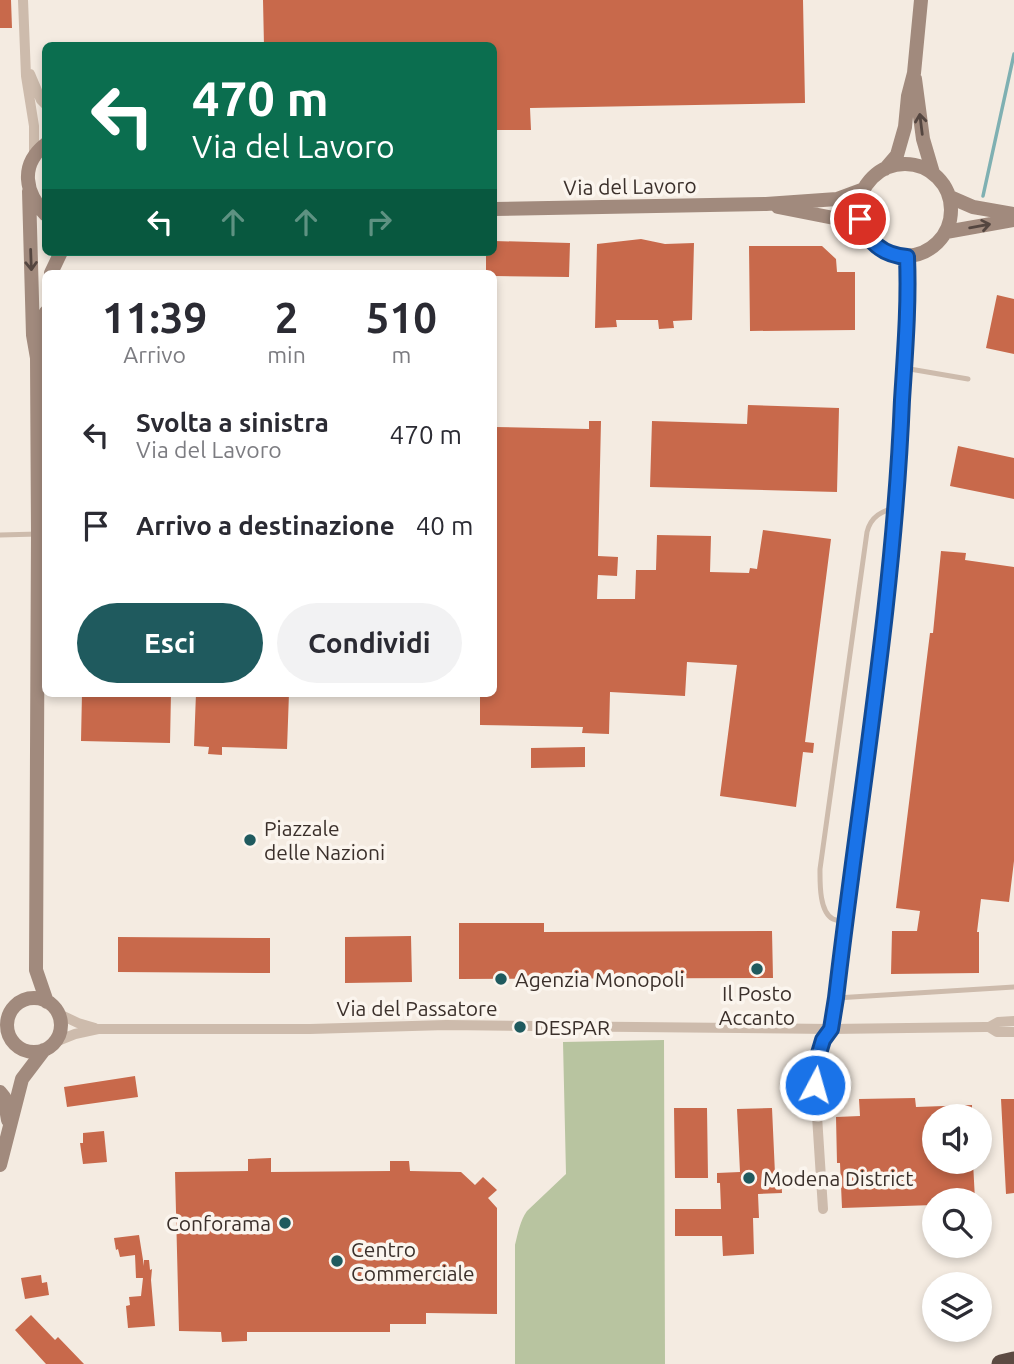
<!DOCTYPE html>
<html lang="it">
<style>
body{margin:0;font-family:Ubuntu,sans-serif;background:#f2f2f3;color:#2b2b33;height:100vh;display:flex;flex-direction:column;font-size:26px;white-space:nowrap}
*{box-sizing:border-box;margin:0}
p{font-size:23px;color:#7c7c81}
.icon{flex:none;width:38px;height:38px;fill:none;stroke:currentColor;stroke-width:2;stroke-linecap:round;stroke-linejoin:round}
.map{position:relative;flex:1;overflow:hidden}
.panel{position:absolute;left:42px;top:270px;width:455px;height:427px;display:flex;flex-direction:column;background:#fff;border-radius:10px;box-shadow:0 4px 10px #0003}
.panel>*{flex:none}
.hud{position:absolute;left:42px;top:42px;width:455px;height:214px;border-radius:10px;box-shadow:0 4px 10px #0003;background:#0b6e4f;color:#fff;overflow:hidden}
.buttons{position:absolute;left:922px;top:1104px;display:grid;gap:14px}
.buttons a{display:grid;place-items:center;width:70px;height:70px;border-radius:50%;background:#fff;box-shadow:0 4px 10px #0003;font-size:35px}
.pin{position:absolute;display:grid;place-items:center;width:60px;height:60px;color:#fff;margin:-30px;border:4px solid #fff;border-radius:50%;box-shadow:0 2px 7px #0007}
.me{position:absolute;width:77px;margin:-38px;rotate:6deg;stroke-linejoin:round;filter:drop-shadow(0 0 5px #0008)}
.turn{display:flex;align-items:center;gap:24px;height:147px;padding:0 35px;font-size:32px}
.turn .icon{width:91px;height:91px;stroke-width:2.5}
.turn b{display:block;font-size:49px;line-height:60px}
.lanes{display:flex;align-items:center;height:66px;padding:0 35px;background:#0003;justify-content:center;gap:35px;direction:ltr}
.lanes .off{opacity:.35}
.eta{display:flex;justify-content:space-evenly;align-items:center;height:119px;text-align:center}
.eta b{font-size:42px;font-weight:600;line-height:49px}
.action{display:flex;gap:14px;margin-top:auto;padding:14px 35px}
.action a{flex:1;height:80px;border-radius:42px;background:#1f5a5e;color:#fff;font-size:28px;font-weight:600;line-height:80px;text-align:center}
.action a+a{background:#f2f2f3;color:#2b2b33}
ul{padding:0;list-style:none}
li{display:flex;align-items:center;gap:21px;height:91px;padding:0 35px}
li div{flex:1}
li b{display:block;font-size:26px}
li em{font-style:normal}
.map>svg:first-child{display:block}
.green{fill:#b8c4a0}
.lines{fill:none;stroke-linecap:round;stroke-linejoin:round}
.stream{stroke:#7fb0b2;stroke-width:3.5}
.building{fill:#c8694b}
.lane{stroke:#cdbbac;stroke-width:5}
.street{stroke:#cdbbac;stroke-width:10}
.secondary{stroke:#a18a7d;stroke-width:14}
.highway{stroke:#5c4a42;stroke-width:19}
.oneway{stroke:#544640}
.route-casing{stroke:#114b97;stroke-width:18}
.route{stroke:#1a73e8;stroke-width:12}
.poi-dot{fill:#1f5a5e;stroke:#fbf5ee;stroke-width:2.5}
.labels{text-anchor:middle;dominant-baseline:central;stroke-width:7;stroke-linejoin:round;paint-order:stroke}
.street-label{font-size:21px;fill:#3b302b;stroke:#fbf5ee}
.poi-label{font-size:21px;fill:#3b302b;stroke:#fbf5ee;text-anchor:start}
</style>
<div class="map">
<svg width="1014" height="1364" viewBox="0 0 1014 1364">
<rect width="100%" height="100%" fill="#f4ebe1"/>
<path class="green" d="M 664,1040 L 665,1364 L 515,1364 L 515,1245 C 518,1233 520,1221 527,1211 L 566,1174 L 563,1042 Z"/>
<g class="lines">
<path class="stream" d="M 983,196 L 1014,54"/>
</g>
<path class="building" d="M 0,0 L 11,0 L 12,28 L 0,28 Z
M 263,0 L 803,0 L 805,103 L 530,108 L 531,130 L 494,130 L 494,46 L 264,46 Z
M 641,239 L 665,244 L 694,243 L 692,320 L 673,321 L 674,328 L 659,329 L 658,320 L 616,320 L 617,327 L 595,328 L 597,244 Z
M 494,241 L 570,243 L 569,277 L 494,276 L 494,273 L 486,273 L 486,252 L 494,252 Z
M 749,246 L 822,246 L 836,259 L 837,272 L 855,272 L 855,330 L 750,331 Z
M 997,295 L 1014,299 L 1014,354 L 986,348 Z
M 748,405 L 839,408 L 837,492 L 650,487 L 652,421 L 747,424 Z
M 589,421 L 601,421 L 598,556 L 618,557 L 617,576 L 598,575 L 597,599 L 635,599 L 636,570 L 656,570 L 657,535 L 711,536 L 710,572 L 749,573 L 750,568 L 757,569 L 763,530 L 831,539 L 805,742 L 814,743 L 813,753 L 803,752 L 796,807 L 720,796 L 737,665 L 687,662 L 685,696 L 610,692 L 609,734 L 582,733 L 583,727 L 480,725 L 480,693 L 494,693 L 494,427 L 589,429 Z
M 958,446 L 1014,458 L 1014,499 L 950,486 Z
M 941,551 L 966,553 L 965,560 L 1014,567 L 1014,861 L 1009,902 L 981,899 L 977,932 L 979,932 L 979,973 L 891,974 L 892,931 L 917,931 L 920,911 L 896,908 L 930,633 L 933,633 Z
M 82,693 L 171,693 L 170,743 L 81,741 Z
M 196,693 L 289,693 L 287,749 L 222,747 L 222,755 L 208,754 L 209,747 L 194,746 Z
M 585,747 L 585,767 L 531,768 L 531,748 Z
M 459,923 L 544,923 L 544,932 L 772,931 L 773,978 L 459,979 Z
M 411,936 L 412,982 L 345,983 L 345,937 Z
M 118,937 L 270,938 L 270,973 L 118,972 Z
M 135,1076 L 138,1097 L 67,1107 L 64,1087 Z
M 915,1098 L 916,1107 L 972,1105 L 972,1116 L 934,1116 L 934,1162 L 973,1162 L 975,1200 L 934,1200 L 934,1205 L 842,1208 L 840,1163 L 837,1163 L 836,1117 L 860,1116 L 859,1099 Z
M 1001,1099 L 1014,1099 L 1014,1193 L 1006,1194 Z
M 674,1108 L 707,1108 L 708,1178 L 675,1178 Z
M 772,1108 L 775,1174 L 781,1174 L 782,1193 L 758,1194 L 759,1218 L 753,1218 L 754,1254 L 723,1256 L 722,1236 L 675,1236 L 675,1209 L 721,1209 L 720,1183 L 717,1183 L 717,1173 L 740,1172 L 737,1109 Z
M 104,1131 L 107,1162 L 83,1164 L 80,1143 L 83,1143 L 83,1133 Z
M 271,1158 L 271,1172 L 390,1171 L 390,1161 L 409,1161 L 410,1171 L 461,1172 L 475,1185 L 483,1177 L 497,1190 L 488,1198 L 497,1208 L 497,1314 L 426,1313 L 426,1324 L 390,1324 L 390,1332 L 247,1332 L 247,1341 L 222,1342 L 221,1332 L 179,1331 L 175,1172 L 248,1171 L 248,1159 Z
M 139,1235 L 144,1266 L 144,1260 L 149,1260 L 150,1270 L 152,1269 L 151,1280 L 155,1326 L 128,1328 L 126,1306 L 130,1305 L 129,1297 L 141,1296 L 143,1278 L 136,1278 L 135,1255 L 120,1257 L 118,1249 L 116,1250 L 114,1238 Z
M 41,1275 L 42,1283 L 47,1282 L 49,1295 L 25,1299 L 21,1278 Z
M 31,1315 L 55,1340 L 58,1337 L 84,1364 L 46,1364 L 15,1330 Z"/>
<g class="lines">
<path class="lane" d="M 904,368 L 968,379
M 0,535 L 38,534
M 845,922 C 841,921 837,921 833,919 C 819,912 820,882 820,869 L 867,532 C 871,516 882,511 897,507
M 836,998 L 1014,987"/>
<path class="street" d="M 23,0 L 26,76 L 34,126 L 34,156
M 30,74 L 41,100 L 46,105
M 59,1014 L 78,1023 L 95,1028
M 989,1027 L 998,1022 L 1014,1021
M 55,1042 L 75,1034 L 98,1029 L 310,1029 L 446,1025 L 831,1029 L 985,1027 L 989,1027 L 997,1032 L 1014,1032
M 823,1209 L 815,1085 L 817,1060 L 823,1040 L 831,1029 L 836,998 L 892,552 L 900,464 L 907,287 L 907,257"/>
<path class="secondary" d="M 915,79 L 923,139 L 933,173
M 46,144 C 19,165 25,193 46,215
M859 210a46 46 0 1 1 92 0a46 46 0 1 1-92 0Z
M 885,169 L 897,155 L 905,127 L 908,96 L 914,73 L 921,0
M 29,191 L 33,335 L 37,358 L 38,534 L 36,970 L 47,1002
M 950,197 L 973,207 L 1014,214
M 778,207 L 849,221 L 863,229
M 494,209 L 766,204 L 837,199 L 864,189
M 946,232 L 1014,220
M 51,273 L 61,252
M 39,346 L 46,312
M7 1025a27 27 0 1 1 54 0a27 27 0 1 1-54 0Z
M 0,1092 L 4,1097 L 8,1120
M 0,1165 L 22,1079 L 44,1050"/>
<path class="highway" d="M 1001,1364 L 1014,1361"/>
</g>
<defs><path id="oneway-shaft" d="M-6 0H5M1.5-3L5.5 0L1.5 3" fill="none" stroke-width="1.6" stroke-linecap="round" stroke-linejoin="round" transform="scale(1.75)"/></defs>
<g class="oneway">
<use href="#oneway-shaft" transform="translate(921 124) rotate(-97)"/>
<use href="#oneway-shaft" transform="translate(980 226) rotate(-10)"/>
<use href="#oneway-shaft" transform="translate(31 260) rotate(88)"/>
</g>
<g class="lines">
<defs>
<path id="route" d="M 815,1085 L 817,1060 L 823,1040 L 831,1029 L 836,998 C 859,799 894,601 902,400 C 905,353 909,304 907,257 C 883,255 867,242 860,219"/>
</defs>
<use href="#route" class="route-casing"/>
<use href="#route" class="route"/>
</g>
<g class="poi-dot">
<circle cx="250" cy="840" r="7"/>
<circle cx="757" cy="969" r="7"/>
<circle cx="501" cy="979" r="7"/>
<circle cx="520" cy="1027" r="7"/>
<circle cx="749" cy="1178" r="7"/>
<circle cx="285" cy="1223" r="7"/>
<circle cx="337" cy="1261" r="7"/>
</g>
<g class="labels">
<g class="street-label">
<text transform="translate(630 186) rotate(-1)">Via del Lavoro</text>
<text x="417" y="1008">Via del Passatore</text>
</g>
<g class="poi-label">
<text x="264" y="828">Piazzale<tspan x="264" dy="24">delle Nazioni</tspan></text>
<text x="515" y="979">Agenzia Monopoli</text>
<text x="757" y="993" text-anchor="middle">Il Posto<tspan x="757" dy="24">Accanto</tspan></text>
<text x="534" y="1027">DESPAR</text>
<text x="763" y="1178">Modena District</text>
<text x="271" y="1223" text-anchor="end">Conforama</text>
<text x="351" y="1249">Centro<tspan x="351" dy="24">Commerciale</tspan></text>
</g>
</g>
</svg>
<div class="buttons">
<a><svg class="icon" aria-label="sound" viewBox="0 0 24 24"><path d="M4 9h4l5-4v14l-5-4H4zM17 9q2 3 0 6"/></svg></a>
<a><svg class="icon" aria-label="search" viewBox="0 0 24 24"><circle cx="10" cy="10" r="6"/><path d="M15 15l6 6"/></svg></a>
<a><svg class="icon" aria-label="layers" viewBox="0 0 24 24"><path d="M12 4l9 5-9 5-9-5zM3 14l9 5 9-5"/></svg></a>
</div>
<div class="pin" style="left:860px;top:219px;background:#d93025"><svg class="icon" aria-label="arrive" viewBox="0 0 24 24"><path d="M6 21V4h12l-3 4 3 4H6"/></svg></div>
<svg class="me" style="left:815px;top:1085px" viewBox="-20 -20 40 40"><circle r="17" fill="#1a73e8" stroke="#fff" stroke-width="3"/><path d="M0-11L8 9 0 5-8 9z" fill="#fff"/></svg>
<div class="hud">
<div class="turn"><svg class="icon" aria-label="left" viewBox="0 0 24 24"><path d="M17 20v-9H6M10 6l-5 5 5 5"/></svg><div><b>470 m</b>Via del Lavoro</div></div>
<div class="lanes"><svg class="icon" aria-label="left" viewBox="0 0 24 24"><path d="M17 20v-9H6M10 6l-5 5 5 5"/></svg><svg class="icon off" aria-label="ahead" viewBox="0 0 24 24"><path d="M12 20V5M6 11l6-6 6 6"/></svg><svg class="icon off" aria-label="ahead" viewBox="0 0 24 24"><path d="M12 20V5M6 11l6-6 6 6"/></svg><svg class="icon off" aria-label="right" viewBox="0 0 24 24"><path d="M7 20v-9h11M14 6l5 5-5 5"/></svg></div>
</div>
<section class="panel">
<div class="eta">
<div><b>11:39</b><p>Arrivo</p></div>
<div><b>2</b><p>min</p></div>
<div><b>510</b><p>m</p></div>
</div>
<ul>
<li><svg class="icon" aria-label="left" viewBox="0 0 24 24"><path d="M17 20v-9H6M10 6l-5 5 5 5"/></svg><div><b>Svolta a sinistra</b><p>Via del Lavoro</p></div><em>470 m</em></li>
<li><svg class="icon" aria-label="arrive" viewBox="0 0 24 24"><path d="M6 21V4h12l-3 4 3 4H6"/></svg><div><b>Arrivo a destinazione</b></div><em>40 m</em></li>
</ul>
<div class="action"><a>Esci</a><a>Condividi</a></div>
</section>
</div>
